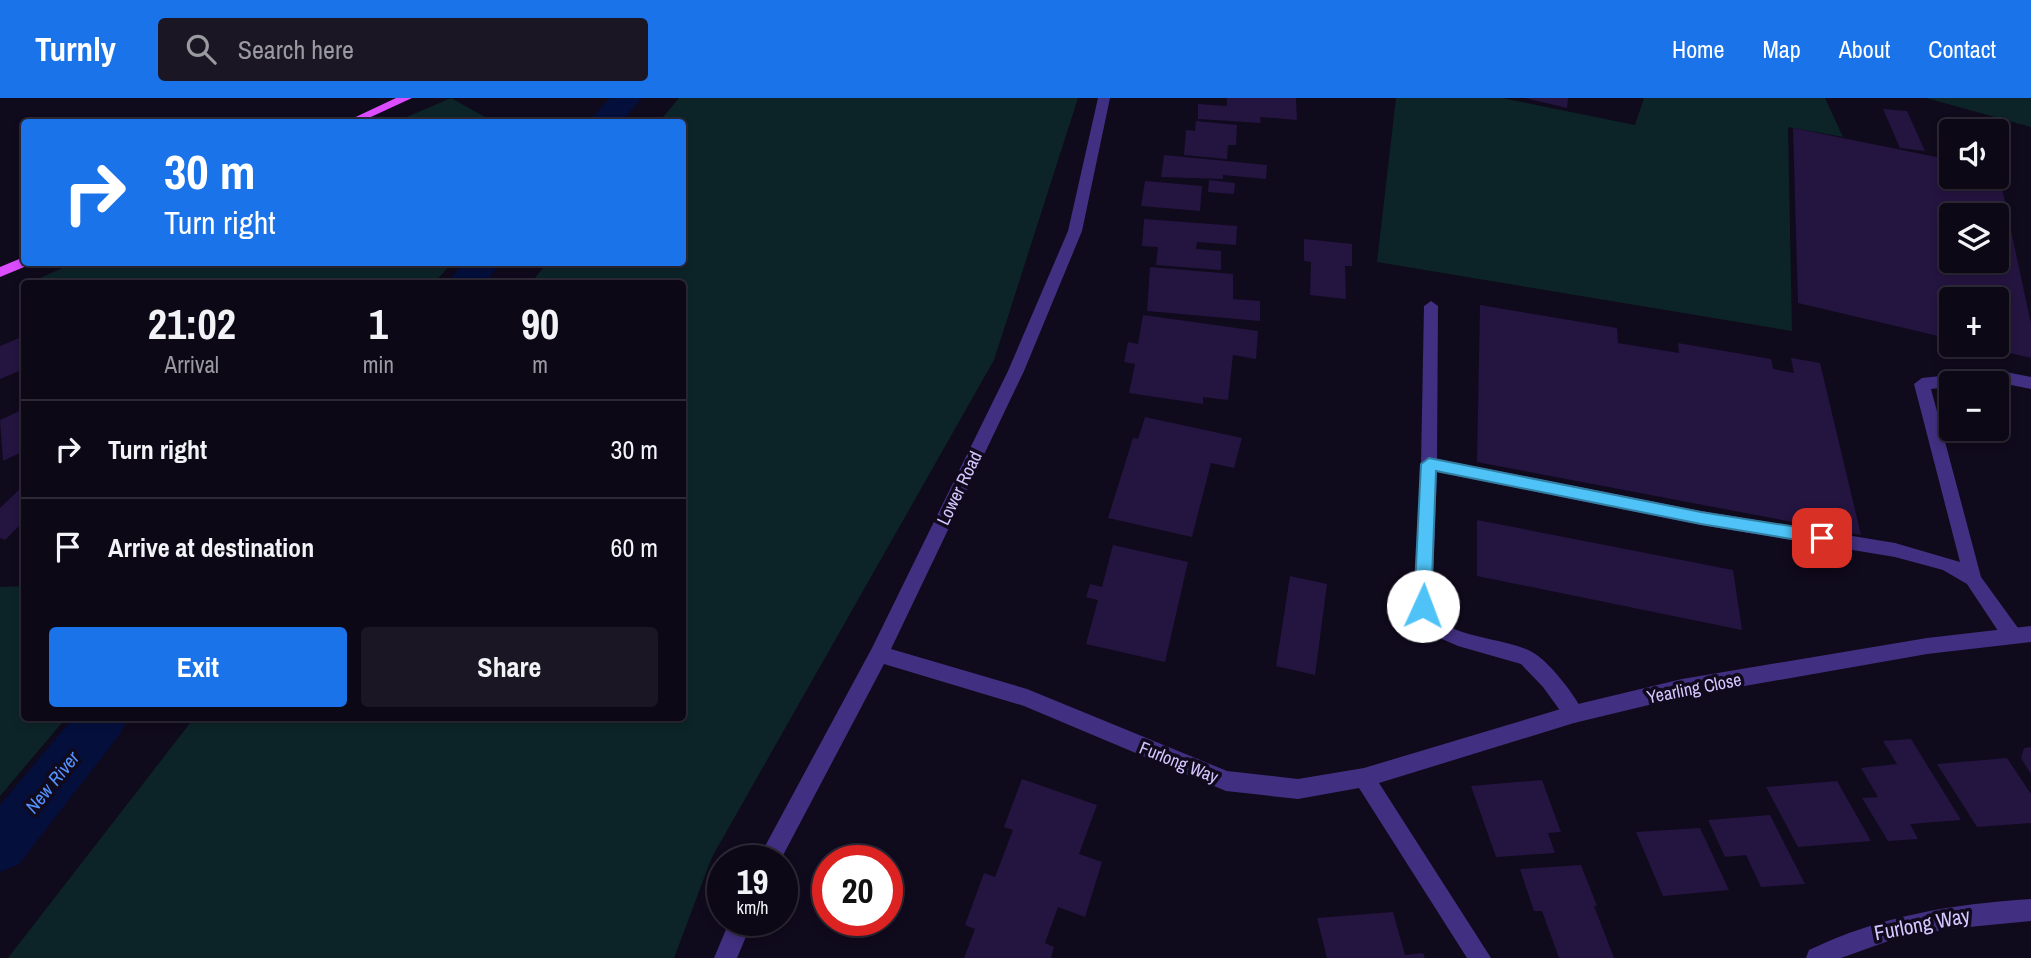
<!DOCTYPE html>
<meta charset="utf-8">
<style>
body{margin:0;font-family:"Archivo Narrow",sans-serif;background:#1a1623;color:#f1f3f6;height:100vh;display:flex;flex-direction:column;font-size:26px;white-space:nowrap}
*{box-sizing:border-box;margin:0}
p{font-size:23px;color:#9a9aa1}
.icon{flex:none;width:38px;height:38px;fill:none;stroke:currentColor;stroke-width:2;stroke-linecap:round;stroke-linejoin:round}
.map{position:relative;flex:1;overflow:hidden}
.panel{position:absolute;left:21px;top:182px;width:665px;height:441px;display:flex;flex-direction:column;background:#0c0816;border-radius:7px;box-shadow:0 4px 10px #0003,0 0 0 2px #2c2935}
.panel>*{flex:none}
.guide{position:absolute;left:21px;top:21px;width:665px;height:147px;border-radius:7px;box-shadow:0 4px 10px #0003,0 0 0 2px #2c2935;background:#1a73e8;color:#fff;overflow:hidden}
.buttons{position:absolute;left:1939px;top:21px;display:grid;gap:14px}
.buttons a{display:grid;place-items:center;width:70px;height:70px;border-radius:7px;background:#0c0816;box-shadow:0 4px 10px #0003,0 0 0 2px #2c2935;font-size:35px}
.speed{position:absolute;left:707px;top:747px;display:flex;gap:14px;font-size:35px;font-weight:700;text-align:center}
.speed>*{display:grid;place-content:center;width:91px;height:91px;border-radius:50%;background:#0c0816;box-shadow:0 4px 10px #0003,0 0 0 2px #2c2935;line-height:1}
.speed small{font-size:18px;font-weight:400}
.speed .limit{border:10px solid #d22;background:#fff;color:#111}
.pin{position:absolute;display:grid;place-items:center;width:60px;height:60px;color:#fff;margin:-30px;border-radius:14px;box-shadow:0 4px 10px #0006}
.me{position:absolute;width:77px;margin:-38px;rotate:2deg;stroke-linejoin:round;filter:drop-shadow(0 0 5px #0008)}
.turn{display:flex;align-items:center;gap:24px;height:147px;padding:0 28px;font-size:32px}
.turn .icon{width:91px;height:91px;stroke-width:2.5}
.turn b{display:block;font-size:49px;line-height:60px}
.eta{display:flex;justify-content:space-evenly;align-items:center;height:119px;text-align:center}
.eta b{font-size:42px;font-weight:800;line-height:49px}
.primary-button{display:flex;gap:14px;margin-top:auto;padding:14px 28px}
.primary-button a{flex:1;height:80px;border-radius:7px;background:#1a73e8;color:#fff;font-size:28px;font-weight:800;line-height:80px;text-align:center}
.primary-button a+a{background:#1a1623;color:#f1f3f6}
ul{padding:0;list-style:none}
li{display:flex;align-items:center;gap:21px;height:98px;padding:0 28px;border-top:2px solid #2c2935}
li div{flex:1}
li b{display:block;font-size:26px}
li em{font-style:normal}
header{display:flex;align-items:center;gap:42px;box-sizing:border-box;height:98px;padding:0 35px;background:#1a73e8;color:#fff}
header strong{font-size:33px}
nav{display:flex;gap:38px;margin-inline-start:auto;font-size:24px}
.search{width:490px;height:63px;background:#1a1623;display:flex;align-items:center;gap:18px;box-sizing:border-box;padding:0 24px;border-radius:7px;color:#9a9aa1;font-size:26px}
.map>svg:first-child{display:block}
.green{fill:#0c2428}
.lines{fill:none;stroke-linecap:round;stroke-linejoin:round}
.canal{fill:#040f3c;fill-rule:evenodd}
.building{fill:#241440;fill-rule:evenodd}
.service{fill:#413081;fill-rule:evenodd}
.minor{fill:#413081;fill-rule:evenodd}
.primary{fill:#db4dff;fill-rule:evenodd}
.route{fill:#4fc3f7;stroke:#337fa1;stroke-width:2}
.labels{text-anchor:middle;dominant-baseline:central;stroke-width:7;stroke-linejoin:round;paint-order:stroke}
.street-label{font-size:18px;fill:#d6c6ff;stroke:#100a1d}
.water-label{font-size:19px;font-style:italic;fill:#5492ff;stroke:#100a1d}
.near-street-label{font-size:21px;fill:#d6c6ff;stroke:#100a1d}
</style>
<header>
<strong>Turnly</strong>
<div class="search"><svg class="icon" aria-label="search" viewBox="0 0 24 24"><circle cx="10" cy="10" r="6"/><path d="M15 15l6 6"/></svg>Search here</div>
<nav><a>Home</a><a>Map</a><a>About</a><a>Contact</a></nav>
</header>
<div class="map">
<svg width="2031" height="860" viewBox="0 0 2031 860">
<rect width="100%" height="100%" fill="#100a1d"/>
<path class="green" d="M 451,0 L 494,24 L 395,24 Z
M 679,0 L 1078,0 L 994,262 L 712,759 L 674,860 L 8,860 L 194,620 L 682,620 L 682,186 L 531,185 L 547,165 L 682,164 L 682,24 L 659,24 Z
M 1396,0 L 1502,0 L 1635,27 L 1644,0 L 1825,0 L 1843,39 L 1788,29 L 1792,233 L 1377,164 Z
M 1926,0 L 2031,0 L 2031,29 Z
M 76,164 L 452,164 L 452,165 L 434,185 L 39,185 L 38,181 Z
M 24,488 L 24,620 L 66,620 L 0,698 L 0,489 Z"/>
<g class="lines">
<path class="canal" d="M 610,0 L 642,0 L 621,24 L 588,24 Z
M 463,164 L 501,164 L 485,186 L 447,186 Z
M 73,620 L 128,620 L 120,636 L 19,766 L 0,774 L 0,707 Z"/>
</g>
<path class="building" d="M 1227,0 L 1296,0 L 1297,22 L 1260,19 L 1261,25 L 1198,21 L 1198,6 L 1227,8 Z
M 1525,0 L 1568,0 L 1567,10 Z
M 1883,11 L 1907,13 L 1925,53 L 1900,50 Z
M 1196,23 L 1237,27 L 1236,47 L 1228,47 L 1227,61 L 1184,57 L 1186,32 L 1195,33 Z
M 1793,30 L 1951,62 L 1951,79 L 1997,79 L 1998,71 L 2031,226 L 2031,260 L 1980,248 L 1997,247 L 1997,201 L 1951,201 L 1951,241 L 1798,205 ZM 1951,117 L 1997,117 L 1997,163 L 1951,163 Z
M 1164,57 L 1267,67 L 1266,81 L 1223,77 L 1223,81 L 1161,79 Z
M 1209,82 L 1235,85 L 1234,96 L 1208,94 Z
M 1145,83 L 1202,88 L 1200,113 L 1141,108 Z
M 1144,121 L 1237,128 L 1236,147 L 1197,144 L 1196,151 L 1221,153 L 1221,172 L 1156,167 L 1158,149 L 1142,148 Z
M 1304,141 L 1352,146 L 1352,168 L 1345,168 L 1346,201 L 1310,197 L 1311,164 L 1304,163 Z
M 1150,169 L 1233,176 L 1233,201 L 1260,203 L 1260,223 L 1147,213 Z
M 1480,207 L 1617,230 L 1618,245 L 1679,255 L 1678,245 L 1771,261 L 1773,271 L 1794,275 L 1791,260 L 1820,265 L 1861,437 L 1477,364 Z
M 1143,217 L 1258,233 L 1256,261 L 1233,257 L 1228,302 L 1203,299 L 1203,306 L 1129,295 L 1135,266 L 1124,264 L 1128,244 L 1138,246 Z
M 24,238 L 24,271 L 0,281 L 0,248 Z
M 24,311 L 24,353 L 3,363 L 0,322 Z
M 1145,319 L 1242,340 L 1234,370 L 1211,365 L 1192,439 L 1108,420 L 1133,340 L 1138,341 Z
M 24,387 L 24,423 L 5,442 L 0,440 L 0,410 Z
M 1477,422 L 1733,472 L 1742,532 L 1477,478 Z
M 1113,447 L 1188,464 L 1165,564 L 1086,546 L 1098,502 L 1086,499 L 1090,486 L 1102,489 Z
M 1290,478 L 1327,486 L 1315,577 L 1276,568 Z
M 1911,641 L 1961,722 L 1910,726 L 1918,741 L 1888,743 L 1862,700 L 1878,699 L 1861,670 L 1897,666 L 1883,643 Z
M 2031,649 L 2031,676 L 2021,660 L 2024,650 Z
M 2007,660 L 2031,696 L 2031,725 L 1977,729 L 1937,666 Z
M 1022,681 L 1097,707 L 1079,756 L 1102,764 L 1085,819 L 1058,809 L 1045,845 L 1054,849 L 1051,860 L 964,860 L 975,831 L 965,827 L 984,775 L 995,779 L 1013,732 L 1004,729 Z
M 1542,682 L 1561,734 L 1548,735 L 1555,755 L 1496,759 L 1471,688 Z
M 1837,683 L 1871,743 L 1798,749 L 1766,689 Z
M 1770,717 L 1805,786 L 1761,789 L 1746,757 L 1725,759 L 1708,722 Z
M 1700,730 L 1729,792 L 1663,798 L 1636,734 Z
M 1581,767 L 1597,808 L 1594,808 L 1614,860 L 1559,860 L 1542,813 L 1534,813 L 1520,771 Z
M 1393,814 L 1405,857 L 1423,855 L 1425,860 L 1327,860 L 1317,820 Z"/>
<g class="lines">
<path class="service" d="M 1431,203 L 1438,208 L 1437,361 L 1701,413 L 1895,445 L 1960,464 L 1914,286 L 1922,280 L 1996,272 L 2031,279 L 2031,291 L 1996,284 L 1951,285 L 1951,289 L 1931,291 L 1981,479 L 2018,530 L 2020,536 L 2018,542 L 2011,544 L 2004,542 L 1967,486 L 1943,472 L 1895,459 L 1701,427 L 1437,374 L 1432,508 C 1434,512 1437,519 1440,522 C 1458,540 1509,541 1532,554 C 1549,563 1576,598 1584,616 L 1581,622 L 1574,625 L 1567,622 L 1543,589 L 1521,566 L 1458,548 L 1426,534 L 1414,508 L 1421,366 L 1424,208 Z"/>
<path class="minor" d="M 1098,0 L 1110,0 L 1082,133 L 1024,273 L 891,551 L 1027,591 L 1227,673 L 1298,681 L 1364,670 L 1574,607 L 1682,581 L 1927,540 L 2031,528 L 2031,544 L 1927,556 L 1682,599 L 1574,625 L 1379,685 L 1491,860 L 1467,860 L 1359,690 L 1298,701 L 1226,693 L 1024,608 L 884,566 L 780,763 L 757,763 L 872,550 L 1008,273 L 1068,133 Z
M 2031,801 L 2031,823 L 1948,831 L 1894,841 L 1841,860 L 1806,860 L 1809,852 C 1880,818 1952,806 2031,801 Z
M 730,822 L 753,822 L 737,860 L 714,860 Z"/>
<path class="primary" d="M 396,0 L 412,0 L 360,24 L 345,24 Z
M 24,159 L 24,164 L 31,164 L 29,167 L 0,179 L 0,169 Z"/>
</g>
<path class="route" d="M 1429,360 L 1701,414 L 1822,433 L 1830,440 L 1822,446 L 1701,426 L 1436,373 L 1431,508 L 1423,515 L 1414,508 L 1421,366 Z"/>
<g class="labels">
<g class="street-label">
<text transform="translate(959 390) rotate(-64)">Lower Road</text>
<text transform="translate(1694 590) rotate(-11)">Yearling Close</text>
<text transform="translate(1179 664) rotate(22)">Furlong Way</text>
</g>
<g class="water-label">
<text transform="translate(52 684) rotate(-51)">New River</text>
</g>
<g class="near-street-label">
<text transform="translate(1922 826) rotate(-11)">Furlong Way</text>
</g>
</g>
</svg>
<div class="buttons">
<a><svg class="icon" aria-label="sound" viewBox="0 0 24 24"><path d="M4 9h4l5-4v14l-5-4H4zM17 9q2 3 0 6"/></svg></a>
<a><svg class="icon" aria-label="layers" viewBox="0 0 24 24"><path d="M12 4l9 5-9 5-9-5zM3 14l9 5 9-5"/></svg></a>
<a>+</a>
<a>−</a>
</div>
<div class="speed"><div>19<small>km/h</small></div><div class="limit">20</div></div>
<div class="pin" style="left:1822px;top:440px;background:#d93025"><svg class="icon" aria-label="arrive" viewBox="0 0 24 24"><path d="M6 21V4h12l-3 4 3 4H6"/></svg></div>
<svg class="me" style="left:1423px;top:508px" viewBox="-20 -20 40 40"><circle r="19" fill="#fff"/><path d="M0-13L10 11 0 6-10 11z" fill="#4fc3f7"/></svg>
<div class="guide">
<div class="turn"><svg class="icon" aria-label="right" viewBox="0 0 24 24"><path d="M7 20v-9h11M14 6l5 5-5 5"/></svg><div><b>30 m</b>Turn right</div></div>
</div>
<section class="panel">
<div class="eta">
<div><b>21:02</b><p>Arrival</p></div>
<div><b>1</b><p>min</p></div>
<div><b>90</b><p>m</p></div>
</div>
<ul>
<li><svg class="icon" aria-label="right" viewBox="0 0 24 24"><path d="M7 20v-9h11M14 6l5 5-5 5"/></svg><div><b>Turn right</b></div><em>30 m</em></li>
<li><svg class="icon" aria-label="arrive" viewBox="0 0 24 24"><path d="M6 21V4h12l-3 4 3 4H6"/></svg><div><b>Arrive at destination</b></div><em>60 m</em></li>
</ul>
<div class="primary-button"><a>Exit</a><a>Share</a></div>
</section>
</div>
